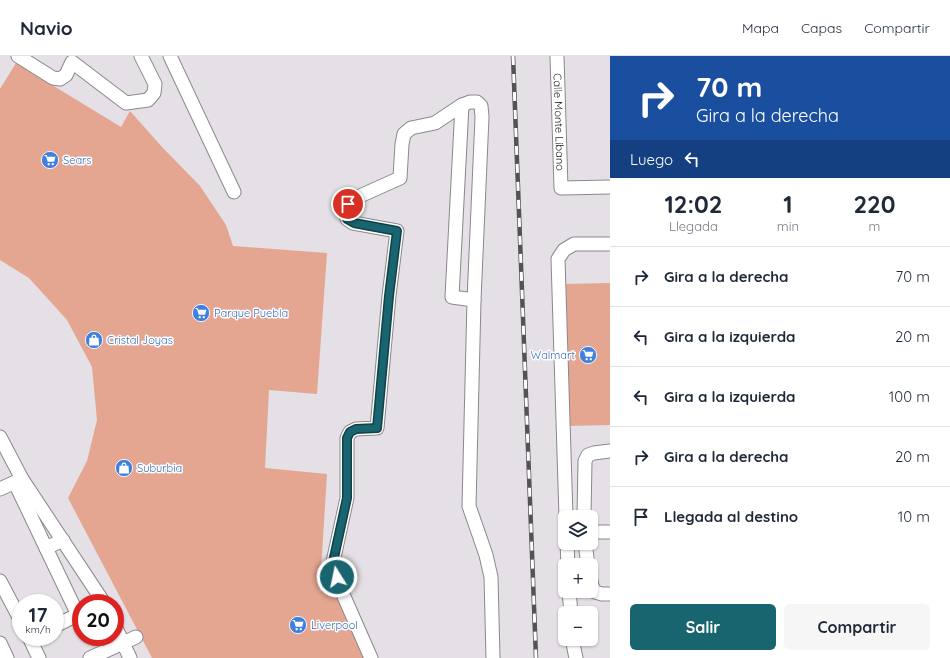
<!DOCTYPE html>
<html lang="es">
<meta charset="utf-8">
<style>
body{margin:0;font-family:Quicksand,sans-serif;background:#f6f6f7;color:#1f2937;height:100vh;display:flex;flex-direction:column;font-size:15px;white-space:nowrap}
*{box-sizing:border-box;margin:0}
p{font-size:13px;color:#747a83}
.icon{flex:none;width:22px;height:22px;fill:none;stroke:currentColor;stroke-width:2;stroke-linecap:round;stroke-linejoin:round}
.map{position:relative;flex:1;overflow:hidden}
.panel{display:flex;flex-direction:column;background:#fff;width:340px}
.panel>*{flex:none}
.hud{background:#1a4fa0;color:#fff;overflow:hidden}
.tools{position:absolute;left:558px;top:454px;display:grid;gap:8px}
.tools a{display:grid;place-items:center;width:40px;height:40px;border-radius:6px;background:#fff;box-shadow:0 1px 3px #0004;font-size:20px}
.speed{position:absolute;left:12px;top:538px;display:flex;gap:8px;font-size:20px;font-weight:700;text-align:center}
.speed>*{display:grid;place-content:center;width:52px;height:52px;border-radius:50%;background:#fff;box-shadow:0 1px 3px #0004;line-height:1}
.speed small{font-size:10px;font-weight:400}
.speed .limit{border:6px solid #d22;background:#fff;color:#111}
.pin{position:absolute;display:grid;place-items:center;width:34px;height:34px;color:#fff;margin:-17px;border:2px solid #fff;border-radius:50%;box-shadow:0 1px 4px #0007}
.me{position:absolute;width:44px;margin:-22px;rotate:350deg;stroke-linejoin:round;filter:drop-shadow(0 0 3px #0008)}
.turn{display:flex;align-items:center;gap:14px;height:84px;padding:0 20px;font-size:18px}
.turn .icon{width:52px;height:52px;stroke-width:2.5}
.turn b{display:block;font-size:28px;line-height:34px}
.then{display:flex;align-items:center;height:38px;padding:0 20px;background:#0003;gap:8px;font-size:15px}
.eta{display:flex;justify-content:space-evenly;align-items:center;height:68px;text-align:center}
.eta b{font-size:24px;font-weight:700;line-height:28px}
.button{display:flex;gap:8px;margin-top:auto;padding:8px 20px}
.button a{flex:1;height:46px;border-radius:6px;background:#18646f;color:#fff;font-size:16px;font-weight:700;line-height:46px;text-align:center}
.button a+a{background:#f6f6f7;color:#1f2937}
ul{padding:0;list-style:none}
li{display:flex;align-items:center;gap:12px;height:60px;padding:0 20px;border-top:1px solid #e0e1e3}
li div{flex:1}
li b{display:block;font-size:15px}
li em{font-style:normal}
header{display:flex;align-items:center;gap:24px;box-sizing:border-box;height:56px;padding:0 20px;background:#fff;border-bottom:1px solid #e0e1e3}
header strong{font-size:19px}
nav{display:flex;gap:22px;margin-inline-start:auto;font-size:14px}
main{display:flex;flex:1;min-height:0}
.map>svg:first-child{display:block}
.building{fill:#e4a690}
.lines{fill:none;stroke-linecap:round;stroke-linejoin:round}
.minor-casing{stroke:#8b888d;stroke-width:15}
.minor{stroke:#fff;stroke-width:13}
.rail-casing{stroke:#555256;stroke-width:4.5}
.rail{stroke:#fff;stroke-width:3;stroke-dasharray:9;stroke-linecap:butt}
.route-casing{stroke:#104148;stroke-width:10}
.route{stroke:#18646f;stroke-width:7}
.labels{text-anchor:middle;dominant-baseline:central;stroke-width:3;stroke-linejoin:round;paint-order:stroke}
.street-label{font-size:11px;fill:#211f22;stroke:#fff}
.shop-label{font-size:11px;fill:#366cbe;stroke:#fff;text-anchor:start}
</style>
<header>
<strong>Navio</strong>
<nav><a>Mapa</a><a>Capas</a><a>Compartir</a></nav>
</header>
<main>
<div class="map">
<svg width="610" height="602" viewBox="0 0 610 602">
<rect width="100%" height="100%" fill="#e4e0e5"/>
<path class="building" d="M 16,7 L 121,71 L 130,55 L 162,91 L 200,130 L 226,169 L 233,190 L 327,197 L 317,338 L 269,334 L 265,412 L 327,418 L 321,514 L 320,535 L 332,530 L 365,602 L 152,602 L 68,442 L 87,405 L 97,364 L 92,311 L 67,264 L 29,222 L 0,204 L 0,33 Z
M 610,227 L 610,369 L 567,370 L 563,228 Z"/>
<g class="lines">
<defs>
<g id="minor">
<path d="M 18,0 L 53,22 L 60,23 L 66,19 L 72,6 L 126,47 L 148,44 L 154,37 L 155,28 L 141,0"/>
<path d="M 170,0 L 234,136"/>
<path id="s1" d="M 557,0 L 561,132 L 610,131"/>
<path d="M 462,49 L 470,46 L 477,46 L 481,50 L 482,61 L 474,244"/>
<path d="M 0,381 L 22,423 L 104,547"/>
<path d="M 15,427 L 46,492"/>
<path d="M 0,433 L 22,423"/>
<path d="M 566,461 L 558,203 L 564,194 L 574,188 L 610,188"/>
<path d="M 584,461 L 585,405 L 588,399 L 594,397 L 610,395"/>
<path d="M 591,476 L 610,476"/>
<path d="M 63,484 L 46,492 L 78,559"/>
<path d="M 567,487 L 568,509"/>
<path d="M 585,487 L 588,509"/>
<path d="M 0,525 L 21,565"/>
<path d="M 591,525 L 592,530 L 595,536 L 602,538 L 610,538"/>
<path d="M 569,535 L 571,557"/>
<path d="M 55,570 L 81,557"/>
<path d="M 115,570 L 130,602"/>
<path d="M 29,581 L 39,602"/>
<path d="M 572,583 L 576,602"/>
<path d="M 0,587 L 7,602"/>
<path d="M 90,602 L 136,581"/>
<path d="M 371,602 L 342,536 L 333,506 L 347,442 L 347,382 L 350,376 L 356,373 L 377,372 L 389,240 L 397,175 L 353,167 L 347,163 C 345,155 345,150 351,144 L 400,122 L 402,88 L 404,78 L 411,72 L 435,67 L 462,49 L 452,241 L 474,244 L 469,450 L 486,499 L 491,521 L 493,602"/>
</g>
</defs>
<use href="#minor" class="minor-casing"/>
<use href="#minor" class="minor"/>
<defs>
<path id="rail" d="M 513,0 L 536,602"/>
</defs>
<use href="#rail" class="rail-casing"/>
<use href="#rail" class="rail"/>
</g>
<g class="lines">
<defs>
<path id="route" d="M 337,521 L 333,506 L 347,442 L 347,382 L 350,376 L 356,373 L 377,372 L 389,240 L 397,175 L 354,167 L 347,163 L 345,156 L 348,148"/>
</defs>
<use href="#route" class="route-casing"/>
<use href="#route" class="route"/>
</g>
<defs>
<symbol id="supermarket-disc" viewBox="-11 -11 22 22"><circle r="9.5" fill="#3f7fe0" stroke="#fff"/><path d="M-6-5.5h2.5l.6 2H6L4.5 2H-2.5L-4.4-4H-6ZM-1.5 3.2a1.3 1.3 0 1 0 .1 0ZM3 3.2a1.3 1.3 0 1 0 .1 0Z" fill="#fff"/></symbol>
<symbol id="shop-disc" viewBox="-11 -11 22 22"><circle r="9.5" fill="#3f7fe0" stroke="#fff"/><path d="M-5-2.5h2.3a2.7 3.5 0 0 1 5.4 0H5L5.5 6h-11ZM-1.5-2.5h3a1.5 2.3 0 0 0-3 0Z" fill="#fff"/></symbol>
</defs>
<g fill-rule="evenodd">
<use href="#supermarket-disc" x="40" y="94" width="20" height="20"/>
<use href="#supermarket-disc" x="191" y="247" width="20" height="20"/>
<use href="#shop-disc" x="84" y="274" width="20" height="20"/>
<use href="#supermarket-disc" x="578" y="289" width="20" height="20"/>
<use href="#shop-disc" x="114" y="402" width="20" height="20"/>
<use href="#supermarket-disc" x="288" y="559" width="20" height="20"/>
</g>
<g class="labels">
<g class="street-label">
<text stroke="none"><textPath href="#s1" startOffset="66">Calle Monte Líbano</textPath></text>
</g>
<g class="shop-label">
<text x="63" y="104">Sears</text>
<text x="214" y="257">Parque Puebla</text>
<text x="107" y="284">Cristal Joyas</text>
<text x="575" y="299" text-anchor="end">Walmart</text>
<text x="137" y="412">Suburbia</text>
<text x="311" y="569">Liverpool</text>
</g>
</g>
</svg>
<div class="tools">
<a><svg class="icon" aria-label="layers" viewBox="0 0 24 24"><path d="M12 4l9 5-9 5-9-5zM3 14l9 5 9-5"/></svg></a>
<a>+</a>
<a>−</a>
</div>
<div class="speed"><div>17<small>km/h</small></div><div class="limit">20</div></div>
<div class="pin" style="left:348px;top:148px;background:#d93025"><svg class="icon" aria-label="arrive" viewBox="0 0 24 24"><path d="M6 21V4h12l-3 4 3 4H6"/></svg></div>
<svg class="me" style="left:337px;top:521px" viewBox="-20 -20 40 40"><circle r="17" fill="#18646f" stroke="#fff" stroke-width="3"/><path d="M0-11L8 9 0 5-8 9z" fill="#fff"/></svg>
</div>
<section class="panel">
<div class="hud">
<div class="turn"><svg class="icon" aria-label="right" viewBox="0 0 24 24"><path d="M7 20v-9h11M14 6l5 5-5 5"/></svg><div><b>70 m</b>Gira a la derecha</div></div>
<div class="then">Luego<svg class="icon" aria-label="left" viewBox="0 0 24 24"><path d="M17 20v-9H6M10 6l-5 5 5 5"/></svg></div>
</div>
<div class="eta">
<div><b>12:02</b><p>Llegada</p></div>
<div><b>1</b><p>min</p></div>
<div><b>220</b><p>m</p></div>
</div>
<ul>
<li><svg class="icon" aria-label="right" viewBox="0 0 24 24"><path d="M7 20v-9h11M14 6l5 5-5 5"/></svg><div><b>Gira a la derecha</b></div><em>70 m</em></li>
<li><svg class="icon" aria-label="left" viewBox="0 0 24 24"><path d="M17 20v-9H6M10 6l-5 5 5 5"/></svg><div><b>Gira a la izquierda</b></div><em>20 m</em></li>
<li><svg class="icon" aria-label="left" viewBox="0 0 24 24"><path d="M17 20v-9H6M10 6l-5 5 5 5"/></svg><div><b>Gira a la izquierda</b></div><em>100 m</em></li>
<li><svg class="icon" aria-label="right" viewBox="0 0 24 24"><path d="M7 20v-9h11M14 6l5 5-5 5"/></svg><div><b>Gira a la derecha</b></div><em>20 m</em></li>
<li><svg class="icon" aria-label="arrive" viewBox="0 0 24 24"><path d="M6 21V4h12l-3 4 3 4H6"/></svg><div><b>Llegada al destino</b></div><em>10 m</em></li>
</ul>
<div class="button"><a>Salir</a><a>Compartir</a></div>
</section>
</main>
